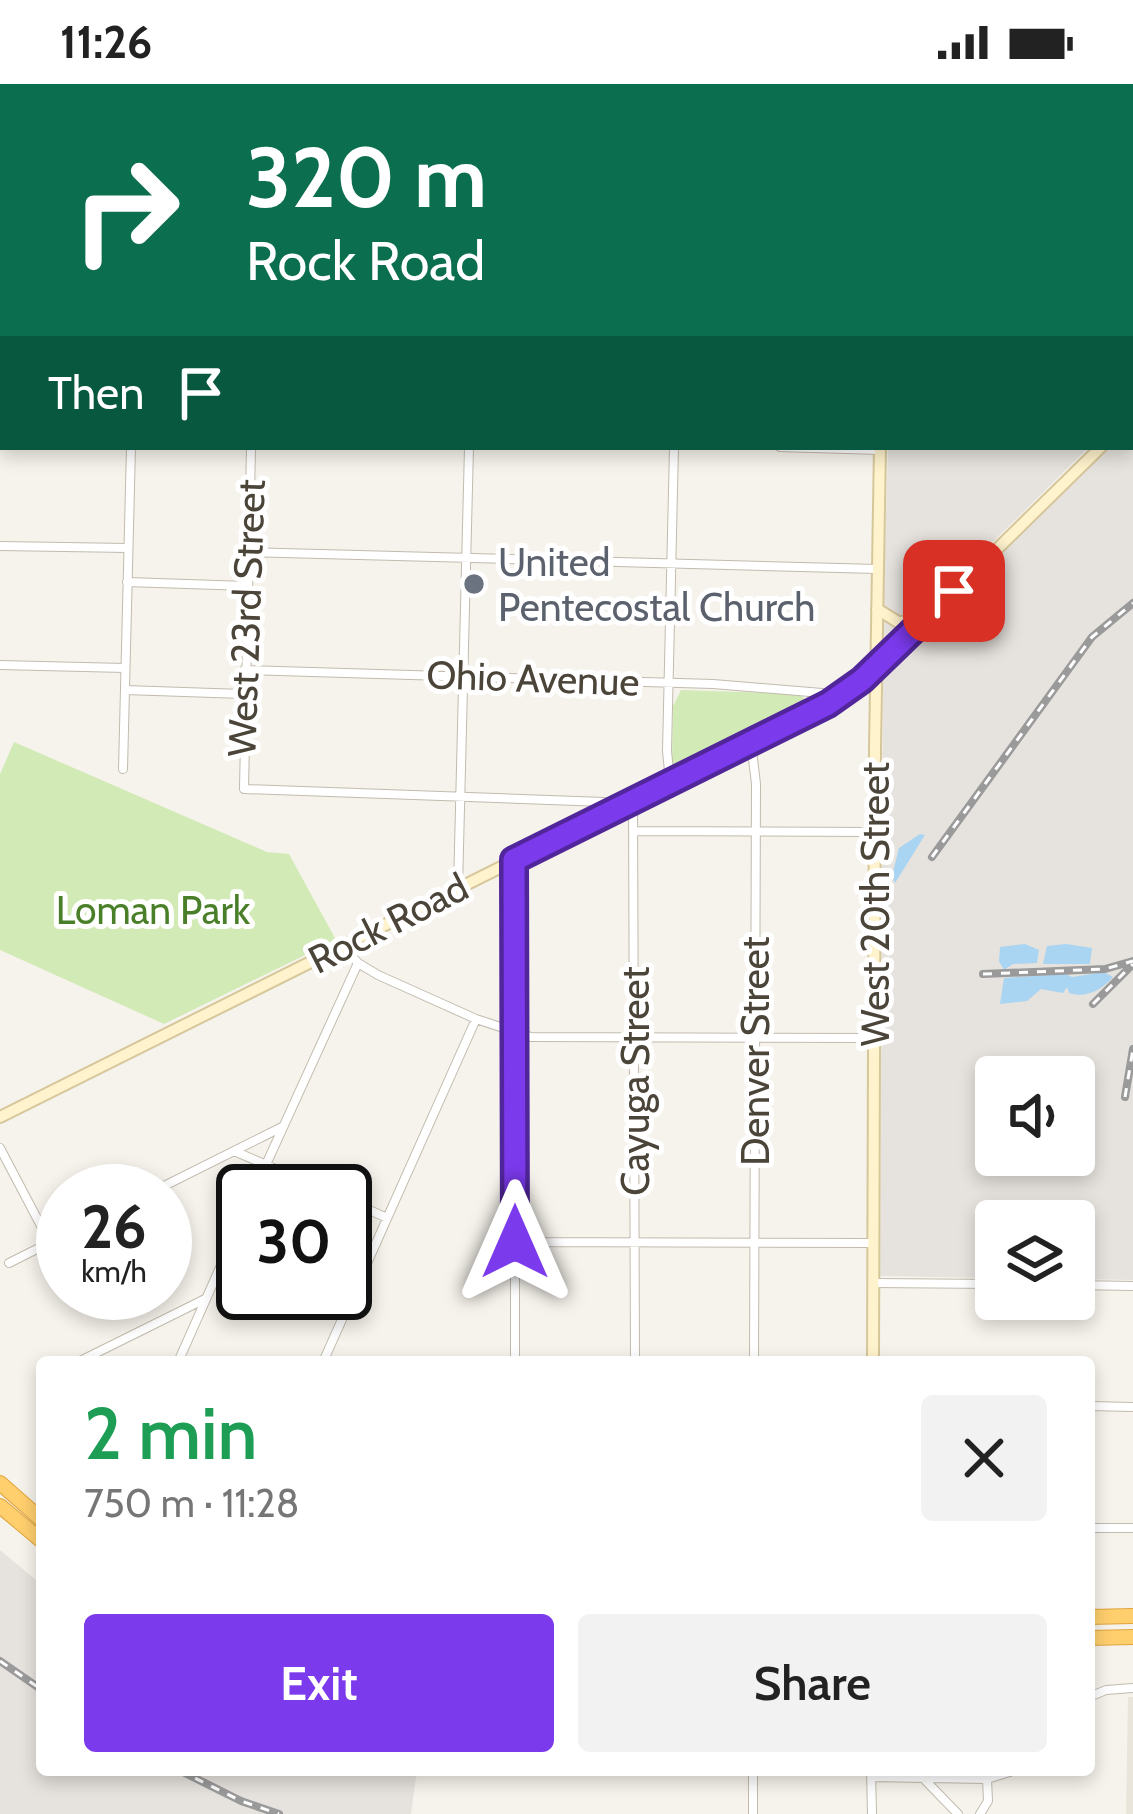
<!DOCTYPE html>
<meta charset="utf-8">
<style>
body{margin:0;font-family:Cabin,sans-serif;background:#f2f2f2;color:#222;height:100vh;display:flex;flex-direction:column;font-size:45px;white-space:nowrap}
*{box-sizing:border-box;margin:0}
p{font-size:39px;color:#767676}
.icon{flex:none;width:66px;height:66px;fill:none;stroke:currentColor;stroke-width:2;stroke-linecap:round;stroke-linejoin:round}
.map{position:relative;flex:1;overflow:hidden}
.side{position:absolute;left:36px;top:1272px;width:1059px;height:420px;display:flex;flex-direction:column;background:#fff;border-radius:12px;box-shadow:0 6px 18px #0003}
.side>*{flex:none}
.banner{position:absolute;left:0px;top:0px;width:1134px;height:366px;box-shadow:0 6px 18px #0003;background:#0b6e4f;color:#fff;overflow:hidden}
.controls{position:absolute;left:975px;top:972px;display:grid;gap:24px}
.controls a{display:grid;place-items:center;width:120px;height:120px;border-radius:12px;background:#fff;box-shadow:0 6px 18px #0003;font-size:60px}
.speed{position:absolute;left:36px;top:1080px;display:flex;gap:24px;font-size:60px;font-weight:700;text-align:center}
.speed>*{display:grid;place-content:center;width:156px;height:156px;border-radius:50%;background:#fff;box-shadow:0 6px 18px #0003;line-height:1}
.speed small{font-size:30px;font-weight:400}
.speed .limit{border:6px solid #111;border-radius:18px;background:#fff;color:#111}
.pin{position:absolute;display:grid;place-items:center;width:102px;height:102px;color:#fff;margin:-51px;border-radius:24px;box-shadow:0 6px 18px #0006}
.me{position:absolute;width:132px;margin:-66px;rotate:0deg;stroke-linejoin:round;filter:drop-shadow(0 0 9px #0008)}
.turn{display:flex;align-items:center;gap:42px;height:252px;padding:0 48px;font-size:54px}
.turn .icon{width:156px;height:156px;stroke-width:2.5}
.turn b{display:block;font-size:84px;line-height:102px}
.then{display:flex;align-items:center;height:114px;padding:0 48px;background:#0003;gap:24px;font-size:45px}
.round{display:grid;place-items:center;flex:none;width:126px;height:126px;border-radius:12px;background:#f2f2f2}
.headline{display:flex;align-items:center;justify-content:space-between;height:204px;padding:0 48px}
h1{font-size:72px;font-weight:600;line-height:90px;color:#1e9e55}
.action{display:flex;gap:24px;margin-top:auto;padding:24px 48px}
.action a{flex:1;height:138px;border-radius:12px;background:#7c3aed;color:#fff;font-size:48px;font-weight:600;line-height:138px;text-align:center}
.action a+a{background:#f2f2f2;color:#222}
.status{display:flex;justify-content:space-between;align-items:center;height:84px;padding:0 60px;background:#fff;direction:ltr}
.status svg{height:33px;fill:currentColor}
.map>svg:first-child{display:block}
.residential{fill:#eae5da}
.industrial{fill:#e6e2dd;fill-rule:evenodd}
.green{fill:#d2eab5}
.water{fill:#a9d4f2}
.lines{fill:none;stroke-linecap:round;stroke-linejoin:round}
.street-casing{stroke:#c2bbae;stroke-width:10}
.secondary-casing{stroke:#d6c79b;stroke-width:14}
.highway-casing{stroke:#e0a43c;stroke-width:16}
.street{stroke:#fff;stroke-width:8}
.secondary{stroke:#fff3cd;stroke-width:10}
.highway{stroke:#ffcf6e;stroke-width:14}
.rail-casing{stroke:#9a9a9a;stroke-width:8}
.rail{stroke:#fff;stroke-width:3;stroke-dasharray:9;stroke-linecap:butt}
.route-casing{stroke:#51269a;stroke-width:30}
.route{stroke:#7c3aed;stroke-width:21}
.worship-dot{fill:#6b7280;stroke:#fff;stroke-width:4.5}
.labels{text-anchor:middle;dominant-baseline:central;stroke-width:10;stroke-linejoin:round;paint-order:stroke}
.worship-label{font-size:39px;fill:#5b616d;stroke:#fff;text-anchor:start}
.street-label{font-size:39px;fill:#4b4439;stroke:#fff}
.park-label{font-size:39px;fill:#4a7f2a;stroke:#fff}
</style>
<div class="status"><b>11:26</b><svg viewBox="0 0 49 12"><path d="M0 12V9h3v3zM5 12V6h3v6zM10 12V3h3v9zM15 12V0h3v12zM26 1h20v11H26zM47 4h2v5h-2z"/></svg></div>
<div class="map">
<svg width="1133" height="1730" viewBox="0 0 1133 1730">
<rect width="100%" height="100%" fill="#f6f3ec"/>
<path class="residential" d="M 1128,1613 L 1133,1613 L 1133,1730 L 1126,1730 Z"/>
<path class="industrial" d="M 1133,338 L 1133,1196 L 1074,1195 L 1074,1137 L 996,1137 L 996,1194 L 880,1192 L 883,585 L 1108,363 L 1131,363 ZM 996,993 L 1074,993 L 1074,1071 L 996,1071 Z
M 888,363 L 1089,363 L 882,567 Z
M 0,1466 L 42,1501 L 42,1686 L 417,1686 L 411,1730 L 0,1730 Z"/>
<path class="green" d="M 681,606 L 799,610 L 808,618 L 678,686 L 672,678 L 673,622 Z
M 14,658 L 267,768 L 289,770 L 336,856 L 164,940 L 0,866 L 0,690 Z"/>
<path class="water" d="M 920,750 L 925,751 L 895,799 L 892,792 L 899,764 Z
M 1025,860 L 1039,866 L 1037,879 L 1013,880 L 1004,886 L 999,877 L 1000,863 Z
M 1066,860 L 1092,864 L 1090,880 L 1043,880 L 1047,862 Z
M 1104,888 L 1113,893 C 1103,905 1086,915 1069,909 L 1067,903 L 1063,909 L 1041,905 L 1027,917 L 1000,920 L 1004,894 L 1066,890 L 1072,893 Z"/>
<g class="lines">
<defs>
<path id="street" d="M 874,0 L 875,3
M 143,3 L 143,0
M 261,3 L 261,0
M 478,3 L 478,0
M 1128,3 L 1131,0
M 0,222 L 3,222
M 1131,269 L 1133,271
M 0,342 L 3,342
M 251,363 L 244,705 L 604,718
M 780,363 L 880,366
M 0,462 L 128,464
M 248,468 L 877,485
M 127,498 L 247,502
M 0,581 L 125,584
M 244,586 L 713,600 L 822,609
M 125,606 L 243,610
M 751,658 L 756,700 L 754,1278
M 123,685 L 131,363
M 670,697 L 667,667 L 674,363
M 633,718 L 635,1278
M 635,747 L 875,748
M 515,777 L 515,1278
M 458,804 L 469,363
M 343,862 L 358,879 L 378,891 L 476,935 L 531,953 L 875,954
M 0,1064 L 50,1159
M 234,1067 L 327,1107
M 154,1107 L 282,1043
M 254,1107 L 358,879
M 345,1115 L 387,1134
M 516,1158 L 874,1159
M 9,1179 L 63,1152
M 874,1199 L 996,1200
M 1074,1201 L 1133,1202
M 78,1278 L 205,1215
M 178,1278 L 243,1132
M 323,1278 L 476,935
M 1089,1322 L 1133,1323
M 1089,1444 L 1133,1444
M 1089,1613 L 1106,1606 L 1133,1604
M 871,1686 L 872,1730
M 872,1693 L 987,1695 L 1016,1686
M 924,1695 L 958,1730
M 753,1730 L 753,1686
M 980,1730 L 988,1717 L 987,1695"/>
<path id="secondary" d="M 0,102 L 3,102
M 1131,333 L 1133,331
M 877,525 L 898,538 L 921,537
M 0,1033 L 828,620 L 887,573 L 1101,363
M 873,1278 L 875,664 L 880,363"/>
<path id="highway" d="M 0,1399 L 42,1436
M 0,1422 L 42,1457
M 1089,1533 L 1133,1532
M 1089,1554 L 1133,1553"/>
</defs>
<use href="#street" class="street-casing"/>
<use href="#secondary" class="secondary-casing"/>
<use href="#highway" class="highway-casing"/>
<use href="#street" class="street"/>
<use href="#secondary" class="secondary"/>
<use href="#highway" class="highway"/>
<defs>
<path id="rail" d="M 854,0 L 858,3
M 932,0 L 935,3
M 965,0 L 968,3
M 1004,0 L 1008,3
M 1131,118 L 1133,120
M 1131,146 L 1133,148
M 1131,175 L 1133,177
M 1131,228 L 1133,229
M 932,773 L 1092,553 L 1133,519
M 983,890 L 1105,885 L 1133,877
M 1093,920 L 1133,880
M 1125,1013 L 1133,965
M 0,1577 L 42,1606
M 179,1686 L 241,1717 L 279,1730"/>
</defs>
<use href="#rail" class="rail-casing"/>
<use href="#rail" class="rail"/>
</g>
<g class="lines">
<defs>
<path id="route" d="M 515,1158 L 514,776 L 828,620 L 862,596 L 954,507"/>
</defs>
<use href="#route" class="route-casing"/>
<use href="#route" class="route"/>
</g>
<circle class="worship-dot" cx="474" cy="500" r="12"/>
<g class="labels">
<g class="worship-label">
<text x="498" y="478">United<tspan x="498" dy="45">Pentecostal Church</tspan></text>
</g>
<g class="street-label">
<text transform="translate(246 534) rotate(-88)">West 23rd Street</text>
<text transform="translate(533 594) rotate(2)">Ohio Avenue</text>
<text transform="translate(875 820) rotate(-90)">West 20th Street</text>
<text transform="translate(388 839) rotate(-27)">Rock Road</text>
<text transform="translate(755 967) rotate(-90)">Denver Street</text>
<text transform="translate(635 997) rotate(-90)">Cayuga Street</text>
</g>
<g class="park-label">
<text x="153" y="826">Loman Park</text>
</g>
</g>
</svg>
<div class="controls">
<a><svg class="icon" aria-label="sound" viewBox="0 0 24 24"><path d="M4 9h4l5-4v14l-5-4H4zM17 9q2 3 0 6"/></svg></a>
<a><svg class="icon" aria-label="layers" viewBox="0 0 24 24"><path d="M12 4l9 5-9 5-9-5zM3 14l9 5 9-5"/></svg></a>
</div>
<div class="speed"><div>26<small>km/h</small></div><div class="limit">30</div></div>
<div class="pin" style="left:954px;top:507px;background:#d93025"><svg class="icon" aria-label="arrive" viewBox="0 0 24 24"><path d="M6 21V4h12l-3 4 3 4H6"/></svg></div>
<svg class="me" style="left:515px;top:1158px" viewBox="-20 -20 40 40"><path d="M0-17L14 15 0 8-14 15z" fill="#7c3aed" stroke="#fff" stroke-width="4"/></svg>
<div class="banner">
<div class="turn"><svg class="icon" aria-label="right" viewBox="0 0 24 24"><path d="M7 20v-9h11M14 6l5 5-5 5"/></svg><div><b>320 m</b>Rock Road</div></div>
<div class="then">Then<svg class="icon" aria-label="arrive" viewBox="0 0 24 24"><path d="M6 21V4h12l-3 4 3 4H6"/></svg></div>
</div>
<section class="side">
<div class="headline"><div><h1>2 min</h1><p>750 m · 11:28</p></div><a class="round"><svg class="icon" aria-label="close" viewBox="0 0 24 24"><path d="M6 6l12 12M18 6L6 18"/></svg></a></div>
<div class="action"><a>Exit</a><a>Share</a></div>
</section>
</div>
